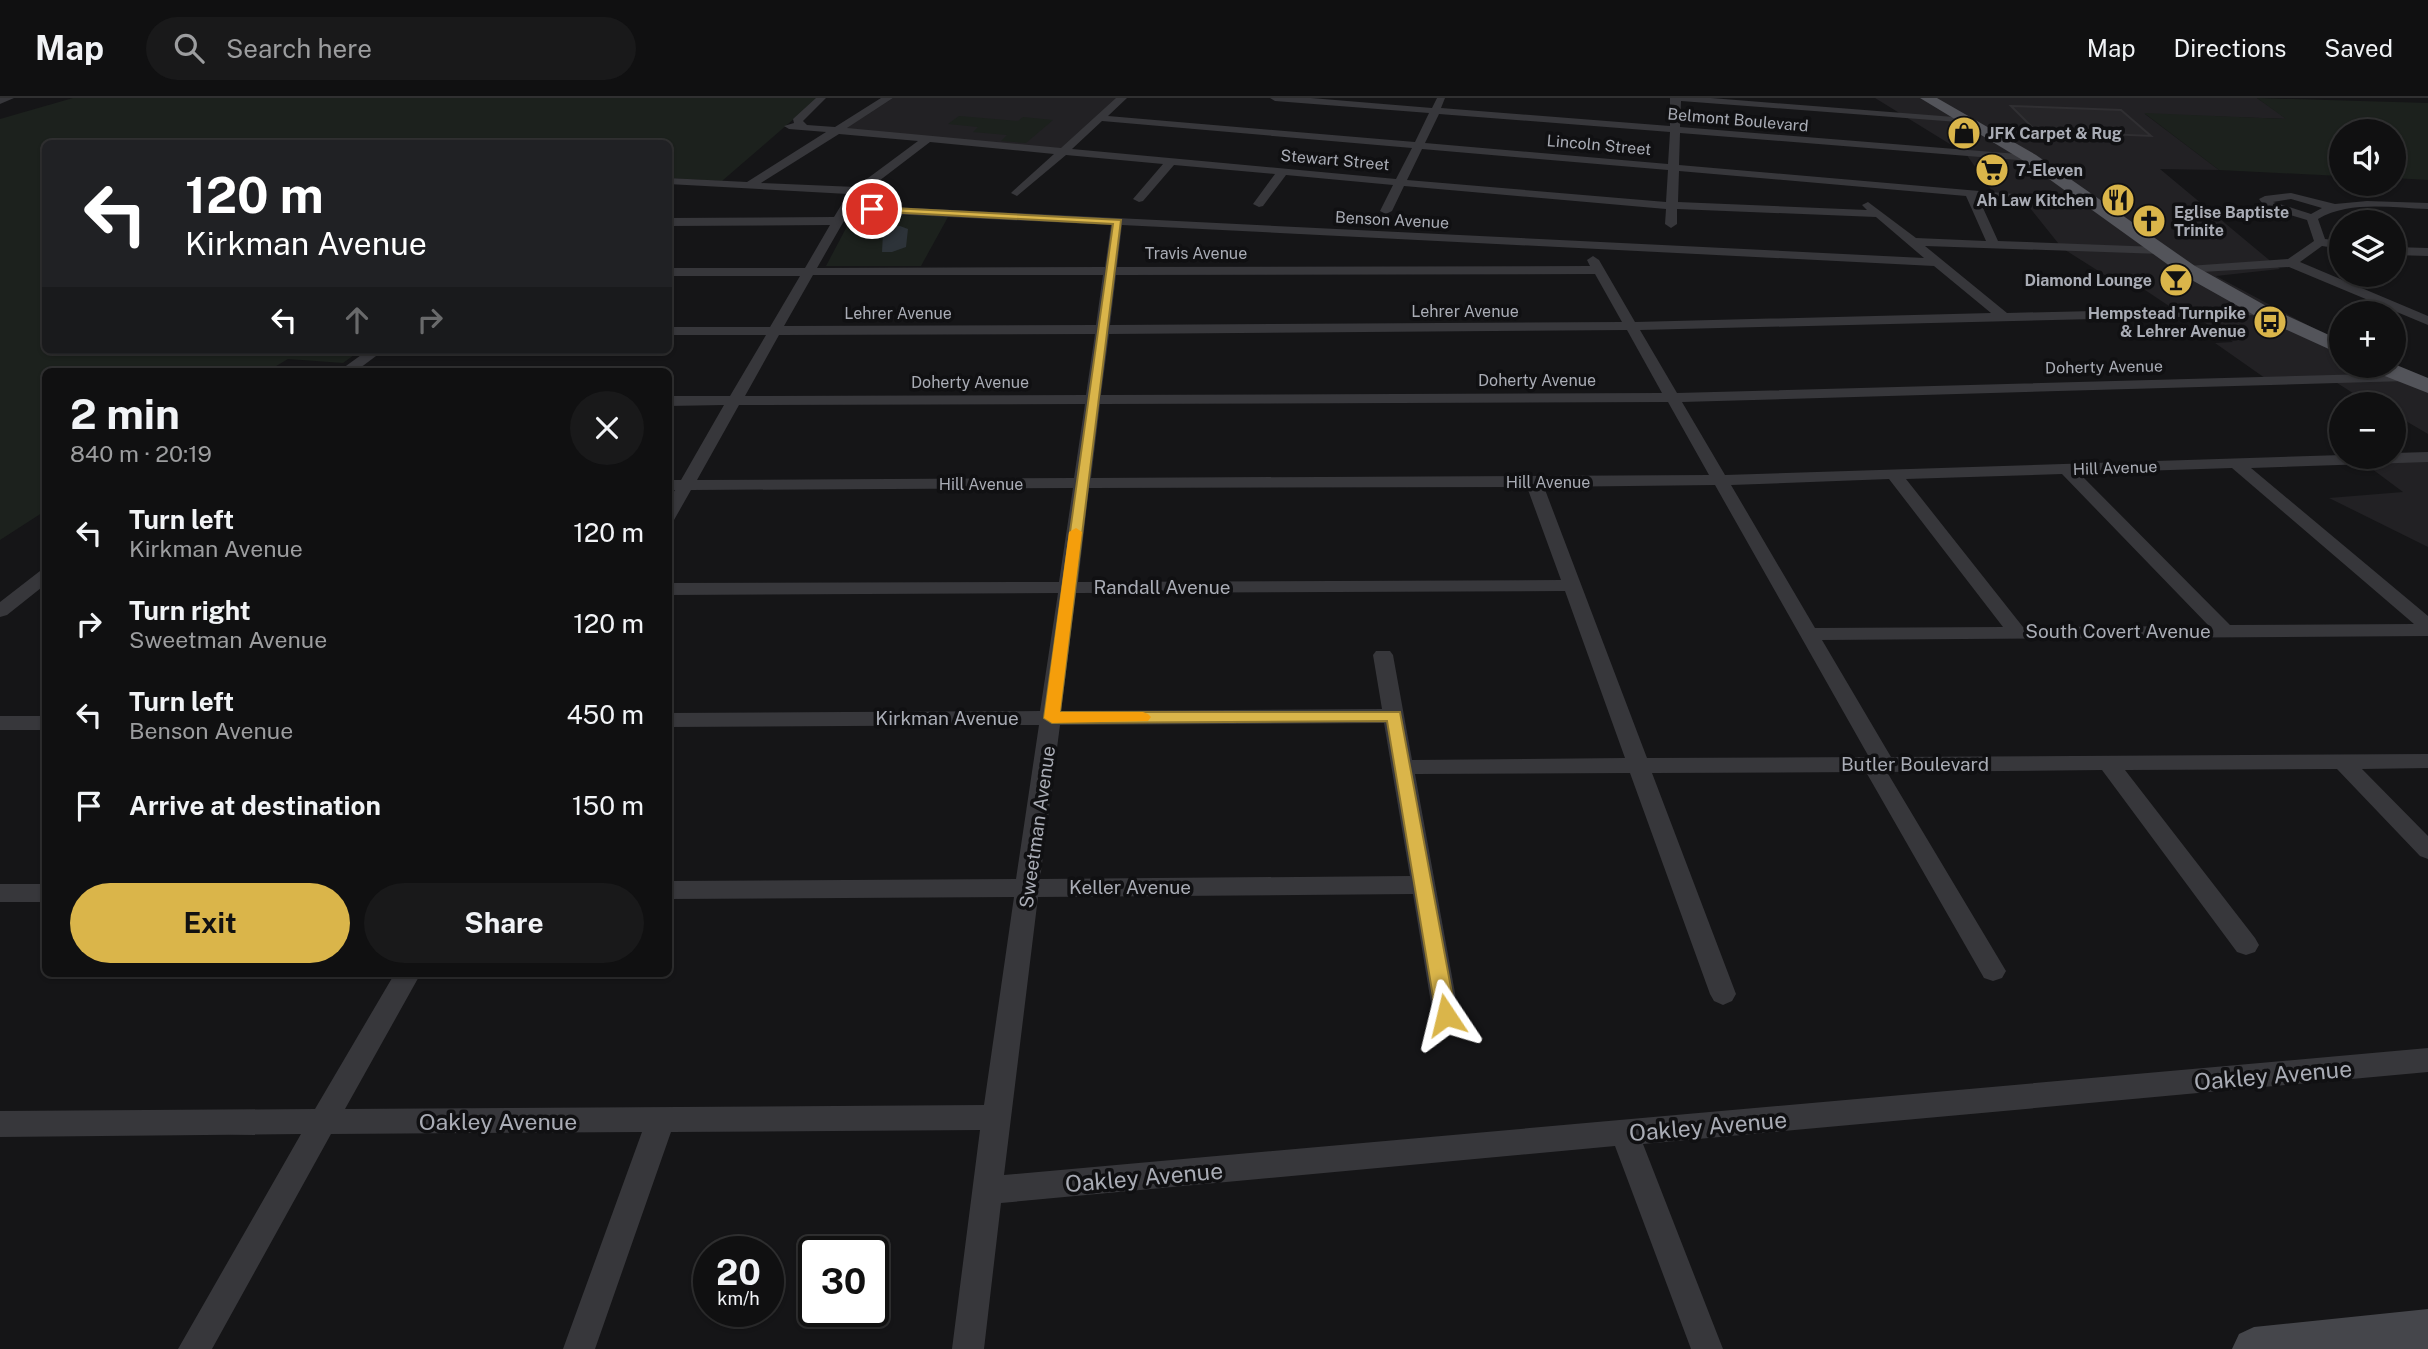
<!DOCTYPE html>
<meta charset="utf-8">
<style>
body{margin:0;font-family:"Public Sans",sans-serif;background:#19191a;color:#f1f3f6;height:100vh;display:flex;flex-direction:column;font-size:26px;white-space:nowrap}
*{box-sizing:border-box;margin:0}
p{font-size:23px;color:#9c9d9f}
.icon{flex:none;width:38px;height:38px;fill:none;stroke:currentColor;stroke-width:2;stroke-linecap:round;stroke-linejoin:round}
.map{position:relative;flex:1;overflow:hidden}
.sheet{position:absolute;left:42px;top:270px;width:630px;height:609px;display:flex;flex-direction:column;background:#101011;border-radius:10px;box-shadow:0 2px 5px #0004,0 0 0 2px #303031}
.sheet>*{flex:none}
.guide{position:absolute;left:42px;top:42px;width:630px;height:214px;border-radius:10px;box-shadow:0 2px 5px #0004,0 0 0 2px #303031;background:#202124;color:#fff;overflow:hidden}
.fabs{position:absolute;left:2329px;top:21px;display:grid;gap:14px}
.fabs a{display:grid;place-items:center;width:77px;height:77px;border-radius:50%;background:#101011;box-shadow:0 2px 5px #0004,0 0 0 2px #303031;font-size:35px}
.speed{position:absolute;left:693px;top:1138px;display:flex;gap:14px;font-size:35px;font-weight:700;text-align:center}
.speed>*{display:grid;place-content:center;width:91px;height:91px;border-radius:50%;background:#101011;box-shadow:0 2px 5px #0004,0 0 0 2px #303031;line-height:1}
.speed small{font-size:18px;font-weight:400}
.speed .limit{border:4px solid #111;border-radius:10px;background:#fff;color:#111}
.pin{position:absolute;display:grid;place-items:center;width:60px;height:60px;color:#fff;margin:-30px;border:4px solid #fff;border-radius:50%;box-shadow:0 2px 7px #0007}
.me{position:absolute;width:77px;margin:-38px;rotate:350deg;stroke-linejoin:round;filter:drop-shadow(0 0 5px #0008)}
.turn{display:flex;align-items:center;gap:24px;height:147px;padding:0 28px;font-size:32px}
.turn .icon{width:91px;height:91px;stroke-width:2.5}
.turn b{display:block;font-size:49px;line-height:60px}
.lanes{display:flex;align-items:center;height:66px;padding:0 28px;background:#0003;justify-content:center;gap:35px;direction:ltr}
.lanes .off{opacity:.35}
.round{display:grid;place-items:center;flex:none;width:74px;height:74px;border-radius:37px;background:#19191a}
.head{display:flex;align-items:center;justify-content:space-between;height:119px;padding:0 28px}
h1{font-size:42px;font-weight:700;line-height:52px}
.action{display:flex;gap:14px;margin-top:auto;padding:14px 28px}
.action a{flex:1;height:80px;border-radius:42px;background:#dab54a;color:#111;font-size:28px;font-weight:700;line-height:80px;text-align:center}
.action a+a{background:#19191a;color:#f1f3f6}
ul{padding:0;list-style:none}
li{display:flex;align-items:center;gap:21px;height:91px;padding:0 28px}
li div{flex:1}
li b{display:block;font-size:26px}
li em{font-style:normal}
header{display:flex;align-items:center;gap:42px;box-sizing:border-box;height:98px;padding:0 35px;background:#101011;border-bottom:2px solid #303031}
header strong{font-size:33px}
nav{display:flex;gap:38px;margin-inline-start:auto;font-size:24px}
.search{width:490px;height:63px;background:#19191a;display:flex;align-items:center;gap:18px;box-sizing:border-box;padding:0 24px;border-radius:38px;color:#9c9d9f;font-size:26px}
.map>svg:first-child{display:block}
.built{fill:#222124}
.green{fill:#1c211d}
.water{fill:#2d3339}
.building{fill:#262528;stroke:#302f32;stroke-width:2}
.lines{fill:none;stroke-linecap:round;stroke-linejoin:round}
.street{fill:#37373b;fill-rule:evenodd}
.secondary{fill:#45464b;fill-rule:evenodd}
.primary{fill:#53545a;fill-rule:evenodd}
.route{fill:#dab54a;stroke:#8e7630;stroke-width:2}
.slow{fill:#f59e0b}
.labels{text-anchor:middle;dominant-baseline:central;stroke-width:7;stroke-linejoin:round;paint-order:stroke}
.far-street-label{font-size:16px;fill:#a9acb5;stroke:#101012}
.far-poi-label{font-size:16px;font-weight:bold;fill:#a9acb5;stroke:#101012;text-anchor:start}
.street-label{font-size:19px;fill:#a9acb5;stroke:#101012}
.near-street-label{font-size:23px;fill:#a9acb5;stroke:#101012}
</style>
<header>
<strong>Map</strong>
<div class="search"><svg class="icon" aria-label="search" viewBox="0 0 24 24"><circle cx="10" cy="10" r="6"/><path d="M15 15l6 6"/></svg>Search here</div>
<nav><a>Map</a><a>Directions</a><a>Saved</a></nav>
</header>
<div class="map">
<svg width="2428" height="1251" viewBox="0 0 2428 1251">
<rect width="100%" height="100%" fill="#151517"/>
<path class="built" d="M 893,0 L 1119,0 L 1061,51 L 845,31 Z
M 1875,0 L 2257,0 L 2287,21 L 2145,16 L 2219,72 L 2160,71 L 2280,171 L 2216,178 L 2341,245 L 2342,268 L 2394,268 L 2428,281 L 2428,336 L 2394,316 L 2394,306 L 2370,306 L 2334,283 L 2272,285 L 2215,245 L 2233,244 L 2189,214 L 2178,214 L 2136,186 L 2119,186 L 2062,150 L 2022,100 L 1995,97 L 1966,56 Z
M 2428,360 L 2428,449 L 2329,400 L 2403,394 L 2360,362 Z"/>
<path class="green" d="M 73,0 L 818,0 L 722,83 L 669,80 L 668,46 L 46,46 L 46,252 L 361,252 L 343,265 L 288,261 L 268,273 L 46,273 L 45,413 L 0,442 L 0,21 Z
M 2257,0 L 2428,5 L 2428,82 L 2394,80 L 2394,33 L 2342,33 L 2341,78 L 2219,72 L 2144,15 L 2286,21 Z
M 959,18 L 1018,23 L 1023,19 L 1053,22 L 1026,45 L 1001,43 L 1007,37 L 973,34 L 978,29 L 948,26 Z
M 854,115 L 948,119 L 921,168 L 826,168 Z"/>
<path class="water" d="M 900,128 L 908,131 L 906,149 L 892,154 L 882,154 L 883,135 L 889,129 Z"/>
<path class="building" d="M 2011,8 L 2121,12 L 2151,38 L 2036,33 Z"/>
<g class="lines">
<path class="street" d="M 0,0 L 14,0 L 0,6 Z
M 816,0 L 826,0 L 803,23 L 807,27 L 835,29 L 881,0 L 893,0 L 847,30 L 1061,50 L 1116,0 L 1127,0 L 1108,18 L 1415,44 L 1429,15 L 1275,3 L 1270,0 L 1311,0 L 1432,10 L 1437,0 L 1445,0 L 1441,10 L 1670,28 L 1670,0 L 1711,0 L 1967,20 L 1972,23 L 1971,25 L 1681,3 L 1680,29 L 2030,57 L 2035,60 L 2030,63 L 1680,35 L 1679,67 L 2094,103 L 2098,104 L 2098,108 L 1978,99 L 1998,143 L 2158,149 L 2164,153 L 2162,156 L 1925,148 L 2007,215 L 2261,209 L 2268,213 L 2261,217 L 1640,232 L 1677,295 L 2406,275 L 2413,279 L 2406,283 L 1682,304 L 1725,377 L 2342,357 L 2394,359 L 2394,355 L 2428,354 L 2428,364 L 2251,370 L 2428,518 L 2428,538 L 1822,542 L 1891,659 L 2428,656 L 2428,670 L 2362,671 L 2428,738 L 2428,761 L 2420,758 L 2337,671 L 2125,672 L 2255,840 L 2259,847 L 2255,854 L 2246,857 L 2237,854 L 2102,672 L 1887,674 L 2006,873 L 2002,880 L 1993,883 L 1984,880 L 1866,674 L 1652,675 L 1736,896 L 1732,903 L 1723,907 L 1714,903 L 1710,896 L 1630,675 L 1415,676 L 1459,917 L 1455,925 L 1446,928 L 1437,925 L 1433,917 L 1413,796 L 1038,799 L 1004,1077 L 2428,950 L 2428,974 L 1643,1046 L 1723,1251 L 1691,1251 L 1615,1048 L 1001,1105 L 984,1251 L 952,1251 L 980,1032 L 671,1034 L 595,1251 L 563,1251 L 642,1034 L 331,1036 L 212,1251 L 178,1251 L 301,1036 L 0,1039 L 0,1013 L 315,1011 L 395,875 L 421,875 L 345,1011 L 984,1007 L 1014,799 L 668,801 L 668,783 L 1016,781 L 1039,627 L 668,629 L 668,615 L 1040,613 L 1058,495 L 668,497 L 668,485 L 1059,484 L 1073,390 L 691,392 L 674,422 L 668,423 L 668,402 L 675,392 L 668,392 L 668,382 L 681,382 L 724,307 L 668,308 L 668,298 L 730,298 L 766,237 L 668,237 L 668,229 L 770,229 L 800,178 L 668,178 L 668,170 L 805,170 L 830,127 L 668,128 L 668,120 L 834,119 L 848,96 L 668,86 L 668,80 L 747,84 L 826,34 L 789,31 L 784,28 L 794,25 L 793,21 ZM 1439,16 L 1670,34 L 1668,66 L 1425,45 ZM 1102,23 L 1412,50 L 1396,81 L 1072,51 ZM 839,36 L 918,43 L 856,89 L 761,85 ZM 930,44 L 1054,56 L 1013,93 L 1011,95 L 1017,98 L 1066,57 L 1163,66 L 1133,101 L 1139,104 L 1143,103 L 1174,67 L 1275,76 L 1253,106 L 1259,109 L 1263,108 L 1286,77 L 1393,87 L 1380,113 L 1386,116 L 1392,113 L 1404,88 L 1666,111 L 1665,126 L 1671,130 L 1677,126 L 1677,111 L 1876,119 L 1924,160 L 853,107 L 858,99 ZM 1422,51 L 1668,72 L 1666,104 L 1407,82 ZM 1679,73 L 1966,98 L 1986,143 L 1916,140 L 1868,104 L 1862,107 L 1867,112 L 1678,104 ZM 849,114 L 1111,127 L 1105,169 L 817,170 ZM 1122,127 L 1934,168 L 1991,215 L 1635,224 L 1599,162 L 1593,158 L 1587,162 L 1590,168 L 1117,169 ZM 1595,176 L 1622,224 L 1110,227 L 1116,177 ZM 813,177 L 1103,177 L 1096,227 L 784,228 ZM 1627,232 L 1662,295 L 1101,297 L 1109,236 ZM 1095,236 L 1086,297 L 745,298 L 779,237 ZM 1668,304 L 1709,377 L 1091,380 L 1100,306 ZM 1085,306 L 1074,380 L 697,382 L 739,307 ZM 2232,370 L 2414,526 L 2230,527 L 2079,375 ZM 2062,376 L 2209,528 L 2023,529 L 1906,381 ZM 1889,381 L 2003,529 L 1815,530 L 1731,387 ZM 1715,387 L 1869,659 L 1647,660 L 1544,389 ZM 1527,389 L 1561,482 L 1078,484 L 1089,390 ZM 1565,493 L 1625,660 L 1412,662 L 1393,557 L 1390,553 L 1376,553 L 1373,557 L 1382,611 L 1061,613 L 1076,495 ZM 1384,625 L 1410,778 L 1040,781 L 1060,627 Z
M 2291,95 L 2335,106 L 2367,103 L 2428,105 L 2428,111 C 2393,110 2350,102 2318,121 L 2325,141 L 2342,143 L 2342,151 L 2322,148 L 2300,164 L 2428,218 L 2428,227 L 2289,169 L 2184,175 L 2182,172 L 2188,168 L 2288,161 L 2314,143 L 2307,122 L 2266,110 L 2259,101 L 2265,98 ZM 2291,101 L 2322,110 L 2311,116 L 2273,104 Z
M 2394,149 L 2428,150 L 2428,158 L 2394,157 Z
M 368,252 L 384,252 L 356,273 L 339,273 Z
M 46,472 L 46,486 L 7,517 L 0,519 L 0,504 L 40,473 Z
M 0,618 L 46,618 L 46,632 L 0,632 Z
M 0,786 L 46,786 L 46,804 L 0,804 Z"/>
<path class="secondary" d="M 2428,1211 L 2428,1251 L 2232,1251 L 2239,1236 L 2254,1229 Z"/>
<path class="primary" d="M 1920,0 L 1937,0 L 2036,57 L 2195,168 L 2268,209 L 2342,243 L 2342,257 L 2254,217 L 2181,176 L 2024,63 Z
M 2394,266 L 2428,280 L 2428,295 L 2372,273 L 2369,268 Z"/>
</g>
<path class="route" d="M 872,109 L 1121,122 L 1060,614 L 1400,614 L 1456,917 L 1453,923 L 1446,925 L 1439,923 L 1436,917 L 1387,623 L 1052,625 L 1044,620 L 1113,126 L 868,113 L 868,110 Z"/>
<path class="slow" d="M 1076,430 L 1082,434 L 1060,614 L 1143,614 L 1148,616 L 1151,619 L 1148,623 L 1052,625 L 1044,620 L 1069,434 Z"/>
<defs>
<symbol id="shop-disc" viewBox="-11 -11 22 22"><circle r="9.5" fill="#dab54a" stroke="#101012"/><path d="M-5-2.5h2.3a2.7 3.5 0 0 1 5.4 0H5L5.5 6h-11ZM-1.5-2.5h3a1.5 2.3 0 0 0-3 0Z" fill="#111"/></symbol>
<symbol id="supermarket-disc" viewBox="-11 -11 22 22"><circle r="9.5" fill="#dab54a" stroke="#101012"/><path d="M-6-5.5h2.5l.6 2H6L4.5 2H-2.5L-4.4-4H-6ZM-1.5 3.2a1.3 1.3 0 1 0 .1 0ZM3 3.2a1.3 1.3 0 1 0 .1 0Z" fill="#111"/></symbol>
<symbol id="restaurant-disc" viewBox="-11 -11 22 22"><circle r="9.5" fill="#dab54a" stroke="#101012"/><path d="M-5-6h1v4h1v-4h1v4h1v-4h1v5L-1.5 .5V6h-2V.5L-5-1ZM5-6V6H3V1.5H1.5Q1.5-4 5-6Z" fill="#111"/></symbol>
<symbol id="church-disc" viewBox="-11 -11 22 22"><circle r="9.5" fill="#dab54a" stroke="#101012"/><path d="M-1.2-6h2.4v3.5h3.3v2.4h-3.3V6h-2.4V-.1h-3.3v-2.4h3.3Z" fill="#111"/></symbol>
<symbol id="bar-disc" viewBox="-11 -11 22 22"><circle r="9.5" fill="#dab54a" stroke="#101012"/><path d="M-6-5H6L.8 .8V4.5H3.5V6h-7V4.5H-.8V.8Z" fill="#111"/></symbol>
<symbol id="bus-disc" viewBox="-11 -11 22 22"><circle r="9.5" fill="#dab54a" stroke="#101012"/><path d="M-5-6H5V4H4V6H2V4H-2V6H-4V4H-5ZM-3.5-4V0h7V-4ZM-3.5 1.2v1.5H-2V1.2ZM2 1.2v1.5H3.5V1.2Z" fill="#111"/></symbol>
</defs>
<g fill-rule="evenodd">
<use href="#shop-disc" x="1945" y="16" width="38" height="38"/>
<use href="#supermarket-disc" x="1973" y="53" width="38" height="38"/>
<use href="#restaurant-disc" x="2099" y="83" width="38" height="38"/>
<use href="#church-disc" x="2130" y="104" width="38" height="38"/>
<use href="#bar-disc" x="2157" y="163" width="38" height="38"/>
<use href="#bus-disc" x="2251" y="205" width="38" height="38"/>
</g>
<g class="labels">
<g class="far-street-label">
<text transform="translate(1738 22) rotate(5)">Belmont Boulevard</text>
<text transform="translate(1599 47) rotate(5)">Lincoln Street</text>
<text transform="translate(1335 62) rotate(5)">Stewart Street</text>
<text transform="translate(1392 122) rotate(3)">Benson Avenue</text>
<text x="1196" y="155">Travis Avenue</text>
<text x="1465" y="213">Lehrer Avenue</text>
<text x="898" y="215">Lehrer Avenue</text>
<text transform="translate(2104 269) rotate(-1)">Doherty Avenue</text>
<text x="1537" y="282">Doherty Avenue</text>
<text x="970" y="284">Doherty Avenue</text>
<text transform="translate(2115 370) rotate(-2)">Hill Avenue</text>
<text x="1548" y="384">Hill Avenue</text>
<text x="981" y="386">Hill Avenue</text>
</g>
<g class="far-poi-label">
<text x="1988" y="35">JFK Carpet &amp; Rug</text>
<text x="2016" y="72">7-Eleven</text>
<text x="2094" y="102" text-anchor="end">Ah Law Kitchen</text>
<text x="2174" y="114">Eglise Baptiste<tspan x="2174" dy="18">Trinite</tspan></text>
<text x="2152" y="182" text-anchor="end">Diamond Lounge</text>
<text x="2246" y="215" text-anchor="end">Hempstead Turnpike<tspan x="2246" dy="18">&amp; Lehrer Avenue</tspan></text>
</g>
<g class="street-label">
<text x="1162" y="489">Randall Avenue</text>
<text x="2118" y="533">South Covert Avenue</text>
<text x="947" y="620">Kirkman Avenue</text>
<text x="1915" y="666">Butler Boulevard</text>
<text transform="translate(1037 729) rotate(-82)">Sweetman Avenue</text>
<text x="1130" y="789">Keller Avenue</text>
</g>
<g class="near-street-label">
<text transform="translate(2273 977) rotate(-5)">Oakley Avenue</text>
<text x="498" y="1023">Oakley Avenue</text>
<text transform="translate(1708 1028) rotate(-5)">Oakley Avenue</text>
<text transform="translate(1144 1079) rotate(-5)">Oakley Avenue</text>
</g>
</g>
</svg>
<div class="fabs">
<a><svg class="icon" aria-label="sound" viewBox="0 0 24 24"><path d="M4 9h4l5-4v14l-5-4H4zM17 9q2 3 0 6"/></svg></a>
<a><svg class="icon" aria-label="layers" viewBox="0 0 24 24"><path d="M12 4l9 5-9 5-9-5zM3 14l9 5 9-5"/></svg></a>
<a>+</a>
<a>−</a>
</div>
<div class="speed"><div>20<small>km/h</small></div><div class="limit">30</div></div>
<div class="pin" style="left:872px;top:111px;background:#d93025"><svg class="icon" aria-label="arrive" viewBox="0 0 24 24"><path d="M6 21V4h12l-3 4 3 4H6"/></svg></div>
<svg class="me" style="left:1446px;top:917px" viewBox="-20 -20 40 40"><path d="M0-17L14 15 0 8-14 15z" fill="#dab54a" stroke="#fff" stroke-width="4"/></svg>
<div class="guide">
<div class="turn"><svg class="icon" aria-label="left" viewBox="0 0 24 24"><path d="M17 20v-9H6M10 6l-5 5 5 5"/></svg><div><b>120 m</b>Kirkman Avenue</div></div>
<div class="lanes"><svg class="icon" aria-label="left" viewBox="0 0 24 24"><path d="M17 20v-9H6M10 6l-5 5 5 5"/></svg><svg class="icon off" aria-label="ahead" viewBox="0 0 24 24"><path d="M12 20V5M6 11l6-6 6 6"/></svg><svg class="icon off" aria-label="right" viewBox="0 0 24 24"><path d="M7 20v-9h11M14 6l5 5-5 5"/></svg></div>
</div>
<section class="sheet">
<div class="head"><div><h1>2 min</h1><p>840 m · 20:19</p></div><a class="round"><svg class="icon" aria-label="close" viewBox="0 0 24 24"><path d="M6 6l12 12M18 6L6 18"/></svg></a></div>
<ul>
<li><svg class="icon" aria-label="left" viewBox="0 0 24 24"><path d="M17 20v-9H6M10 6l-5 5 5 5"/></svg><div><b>Turn left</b><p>Kirkman Avenue</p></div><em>120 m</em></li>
<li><svg class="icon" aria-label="right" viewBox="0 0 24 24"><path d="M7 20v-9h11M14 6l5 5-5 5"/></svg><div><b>Turn right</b><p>Sweetman Avenue</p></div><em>120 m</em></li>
<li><svg class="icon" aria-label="left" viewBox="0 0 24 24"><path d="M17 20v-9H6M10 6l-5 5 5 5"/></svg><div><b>Turn left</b><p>Benson Avenue</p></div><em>450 m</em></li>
<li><svg class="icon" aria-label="arrive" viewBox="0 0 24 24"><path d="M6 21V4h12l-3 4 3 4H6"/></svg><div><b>Arrive at destination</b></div><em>150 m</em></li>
</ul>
<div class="action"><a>Exit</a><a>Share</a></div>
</section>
</div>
